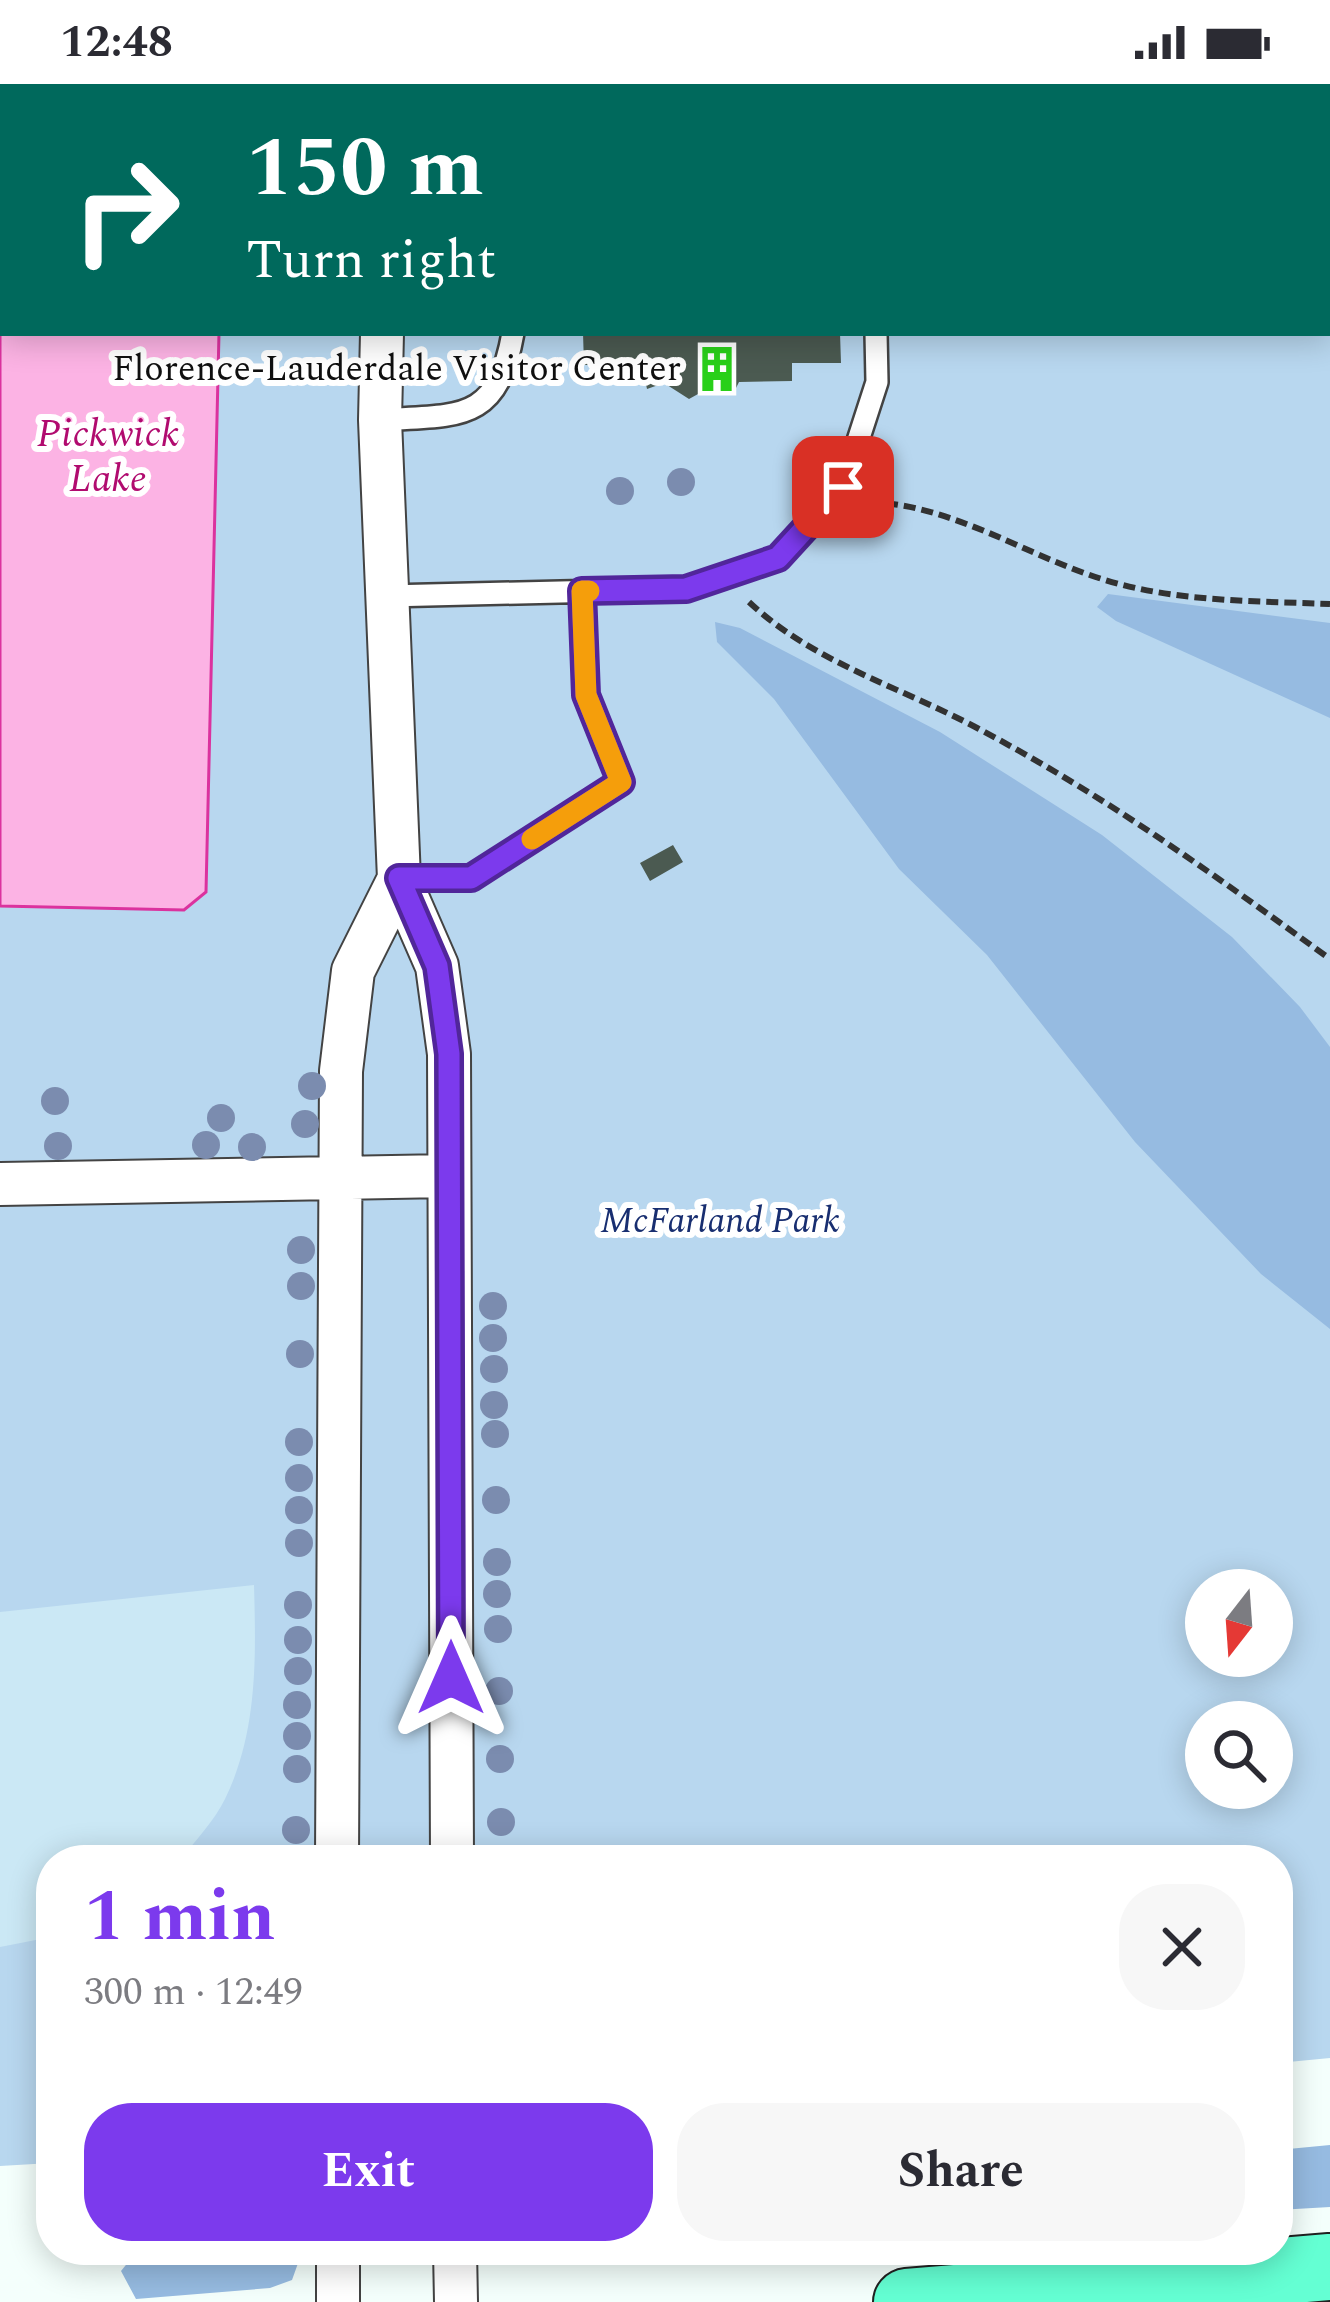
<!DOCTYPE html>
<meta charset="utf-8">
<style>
body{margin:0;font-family:Spectral,serif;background:#f7f7f7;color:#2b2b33;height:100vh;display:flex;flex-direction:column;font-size:45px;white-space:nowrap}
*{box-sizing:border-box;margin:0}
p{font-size:39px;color:#7c7c81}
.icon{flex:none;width:66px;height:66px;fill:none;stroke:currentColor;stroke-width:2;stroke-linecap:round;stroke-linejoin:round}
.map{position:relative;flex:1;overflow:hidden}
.sheet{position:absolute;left:36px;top:1761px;width:1257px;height:420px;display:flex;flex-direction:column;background:#fff;border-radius:48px;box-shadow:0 6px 30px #0003}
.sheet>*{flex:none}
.banner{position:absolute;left:0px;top:0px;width:1332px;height:252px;box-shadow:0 6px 30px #0003;background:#00695c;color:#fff;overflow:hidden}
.needle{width:78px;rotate:197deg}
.controls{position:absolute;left:1185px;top:1485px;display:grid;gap:24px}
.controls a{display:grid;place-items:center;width:108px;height:108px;border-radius:50%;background:#fff;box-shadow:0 6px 30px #0003;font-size:60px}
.pin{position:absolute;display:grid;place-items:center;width:102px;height:102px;color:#fff;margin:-51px;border-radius:24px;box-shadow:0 6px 18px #0006}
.me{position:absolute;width:132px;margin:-66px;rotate:0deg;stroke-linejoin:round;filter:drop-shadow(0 0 9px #0008)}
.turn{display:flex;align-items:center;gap:42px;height:252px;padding:0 48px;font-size:54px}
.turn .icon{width:156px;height:156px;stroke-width:2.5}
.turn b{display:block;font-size:84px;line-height:102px}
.round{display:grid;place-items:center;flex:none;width:126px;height:126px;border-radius:48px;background:#f7f7f7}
.overview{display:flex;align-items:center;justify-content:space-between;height:204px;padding:0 48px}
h1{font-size:72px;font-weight:700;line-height:90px;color:#7c3aed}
.action{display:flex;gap:24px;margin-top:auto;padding:24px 48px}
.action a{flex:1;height:138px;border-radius:48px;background:#7c3aed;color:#fff;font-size:48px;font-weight:700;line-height:138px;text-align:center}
.action a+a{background:#f7f7f7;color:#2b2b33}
.status{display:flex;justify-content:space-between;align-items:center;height:84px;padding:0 60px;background:#fff;direction:ltr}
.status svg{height:33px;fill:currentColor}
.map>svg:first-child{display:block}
.green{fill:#b8d7ef;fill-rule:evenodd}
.forest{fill:#96bbe1}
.pitch{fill:#cbe8f5}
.water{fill:#fcb3e4;stroke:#db329e;stroke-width:3}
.building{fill:#4b5a51}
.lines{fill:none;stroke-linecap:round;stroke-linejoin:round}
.service-casing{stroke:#434343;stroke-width:26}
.minor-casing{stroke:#434343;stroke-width:46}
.primary-casing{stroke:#212121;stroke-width:70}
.path{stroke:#323232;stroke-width:6;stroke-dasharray:12 6;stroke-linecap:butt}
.service{stroke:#fff;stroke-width:21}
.minor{stroke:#fff;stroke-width:42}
.primary{stroke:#64ffd3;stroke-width:66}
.tree{fill:#7b8caf}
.route-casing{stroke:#51269a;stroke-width:30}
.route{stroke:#7c3aed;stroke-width:21}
.slow{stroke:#f59e0b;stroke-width:21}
.labels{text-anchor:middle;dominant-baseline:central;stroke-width:12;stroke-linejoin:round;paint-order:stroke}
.poi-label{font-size:36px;fill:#101010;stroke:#fff;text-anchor:end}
.park-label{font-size:36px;font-style:italic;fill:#182e70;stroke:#fff}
.water-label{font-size:39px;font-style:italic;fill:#b10b6f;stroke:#fff}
</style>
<div class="status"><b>12:48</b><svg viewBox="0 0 49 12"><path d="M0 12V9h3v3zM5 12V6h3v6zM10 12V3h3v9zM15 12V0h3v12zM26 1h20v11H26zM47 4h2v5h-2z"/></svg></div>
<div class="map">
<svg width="1330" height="2218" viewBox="0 0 1330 2218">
<rect width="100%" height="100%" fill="#f4fffc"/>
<path class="green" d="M 217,0 L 1330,0 L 1330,1974 L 1278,1979 L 1278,1776 L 51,1776 L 51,2079 L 0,2082 L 0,822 L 184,825 L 212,514 L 219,249 L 1329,249 L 1329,3 ZM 1206,1506 L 1272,1506 L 1272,1572 L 1206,1572 ZM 1206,1638 L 1272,1638 L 1272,1704 L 1206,1704 Z"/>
<path class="forest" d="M 828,0 L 1330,0 L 1330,14 L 1329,3 Z
M 1108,510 L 1330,539 L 1330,634 L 1116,537 L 1097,523 Z
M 715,538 L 740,544 L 940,648 L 1102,751 L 1232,853 L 1300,923 L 1330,963 L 1330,1245 L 1261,1190 L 1135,1058 L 987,871 L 899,785 L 774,615 L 717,558 Z
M 1330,2061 L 1330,2123 L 1278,2126 L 1278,2066 Z
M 158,2166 L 298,2166 L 302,2168 L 292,2196 L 270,2204 L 136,2215 L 121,2187 L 134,2171 Z
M 521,2166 L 658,2166 L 538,2174 Z"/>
<path class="pitch" d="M 254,1501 C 256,1572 258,1648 225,1715 C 215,1736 195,1757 180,1776 L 51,1776 L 51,1853 L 0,1863 L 0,1528 Z"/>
<path class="water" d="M 0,0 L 217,0 L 3,3 L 3,249 L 219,249 L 206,808 L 184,826 L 0,822 Z"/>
<path class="building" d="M 583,249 L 840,249 L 841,279 L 792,279 L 792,297 L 739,298 L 735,306 L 718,299 L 689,315 L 664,299 L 647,305 L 642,281 L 584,281 Z
M 673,761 L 683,778 L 650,797 L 640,779 Z"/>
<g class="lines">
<defs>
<path id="service" d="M 758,0 L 768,3
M 380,336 C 460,331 497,339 513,249
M 387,512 L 686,505 L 778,474 L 843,403 L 877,298 L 876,249
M 399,795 L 471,794 L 621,697 L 586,611 L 582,507"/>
<path id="minor" d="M 383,0 L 383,3
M 382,249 L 380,336 L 399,795 L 437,882 L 449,970 L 452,1776
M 0,1100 L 447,1092
M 337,1776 L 341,987 L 353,887 L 399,795
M 338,2166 L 338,2218
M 455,2166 L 456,2218"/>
<path id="primary" d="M 907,2218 L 1330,2183"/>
</defs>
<use href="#service" class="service-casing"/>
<use href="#minor" class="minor-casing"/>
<use href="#primary" class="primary-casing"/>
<path class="path" d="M 0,114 L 3,113
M 868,418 C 951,420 1025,471 1102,495 C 1174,518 1255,517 1330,520
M 749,518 C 814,579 901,603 979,645 C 1104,711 1216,792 1330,875"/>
<use href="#service" class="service"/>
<use href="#minor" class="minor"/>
<use href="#primary" class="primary"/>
</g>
<g class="tree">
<circle cx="681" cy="398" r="14"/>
<circle cx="620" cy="407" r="14"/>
<circle cx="312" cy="1002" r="14"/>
<circle cx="55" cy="1017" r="14"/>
<circle cx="221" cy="1034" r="14"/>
<circle cx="305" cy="1040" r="14"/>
<circle cx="206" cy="1061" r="14"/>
<circle cx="58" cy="1062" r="14"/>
<circle cx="252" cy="1063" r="14"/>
<circle cx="301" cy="1166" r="14"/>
<circle cx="301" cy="1202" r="14"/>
<circle cx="493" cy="1222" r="14"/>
<circle cx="493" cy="1254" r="14"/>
<circle cx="300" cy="1270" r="14"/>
<circle cx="494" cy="1285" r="14"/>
<circle cx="494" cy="1321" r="14"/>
<circle cx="495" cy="1350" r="14"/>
<circle cx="299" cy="1358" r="14"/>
<circle cx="299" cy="1394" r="14"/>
<circle cx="496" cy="1416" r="14"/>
<circle cx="299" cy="1426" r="14"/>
<circle cx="299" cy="1459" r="14"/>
<circle cx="497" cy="1478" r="14"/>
<circle cx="497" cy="1510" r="14"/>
<circle cx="298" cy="1521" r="14"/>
<circle cx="498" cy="1545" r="14"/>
<circle cx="298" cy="1556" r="14"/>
<circle cx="298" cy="1587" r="14"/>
<circle cx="499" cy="1607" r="14"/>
<circle cx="297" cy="1621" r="14"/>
<circle cx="297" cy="1652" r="14"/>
<circle cx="500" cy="1675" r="14"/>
<circle cx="297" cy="1685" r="14"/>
<circle cx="501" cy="1738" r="14"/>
<circle cx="296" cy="1746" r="14"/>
</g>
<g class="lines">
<defs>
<path id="route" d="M 451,1594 L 449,970 L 437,882 L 399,794 L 471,794 L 621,698 L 586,611 L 582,507 L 686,505 L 778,474 L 843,403"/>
</defs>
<use href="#route" class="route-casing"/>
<use href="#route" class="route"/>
<path class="slow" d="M 532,755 L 621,698 L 586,611 L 582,507 L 589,507"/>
</g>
<defs>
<symbol id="building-bare" viewBox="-9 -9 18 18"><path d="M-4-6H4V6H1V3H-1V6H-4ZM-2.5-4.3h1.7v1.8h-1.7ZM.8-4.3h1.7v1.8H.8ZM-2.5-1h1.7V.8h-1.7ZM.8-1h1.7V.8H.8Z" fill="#29d019" stroke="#fff" stroke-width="2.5" paint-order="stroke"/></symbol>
</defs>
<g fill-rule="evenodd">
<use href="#building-bare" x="684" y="252" width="66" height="66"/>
</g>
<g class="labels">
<g class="poi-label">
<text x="681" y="285">Florence-Lauderdale Visitor Center</text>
</g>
<g class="park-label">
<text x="720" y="1137">McFarland Park</text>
</g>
<g class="water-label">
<text x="108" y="350">Pickwick<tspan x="108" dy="45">Lake</tspan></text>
</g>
</g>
</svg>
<div class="controls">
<a><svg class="needle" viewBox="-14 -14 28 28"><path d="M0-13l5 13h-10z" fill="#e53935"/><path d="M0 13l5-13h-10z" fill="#7c7c81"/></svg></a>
<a><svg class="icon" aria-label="search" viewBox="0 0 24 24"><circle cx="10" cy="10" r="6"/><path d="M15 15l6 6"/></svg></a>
</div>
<div class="pin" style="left:843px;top:403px;background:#d93025"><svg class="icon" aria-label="arrive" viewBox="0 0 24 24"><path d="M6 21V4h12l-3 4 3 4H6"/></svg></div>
<svg class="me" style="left:451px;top:1594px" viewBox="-20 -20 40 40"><path d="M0-17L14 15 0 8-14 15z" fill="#7c3aed" stroke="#fff" stroke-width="4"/></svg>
<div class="banner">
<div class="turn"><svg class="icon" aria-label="right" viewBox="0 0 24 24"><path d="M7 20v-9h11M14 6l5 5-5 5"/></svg><div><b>150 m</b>Turn right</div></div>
</div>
<section class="sheet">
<div class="overview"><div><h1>1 min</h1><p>300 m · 12:49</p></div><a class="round"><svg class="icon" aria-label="close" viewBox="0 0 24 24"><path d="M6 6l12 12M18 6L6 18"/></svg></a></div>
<div class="action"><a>Exit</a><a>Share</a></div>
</section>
</div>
